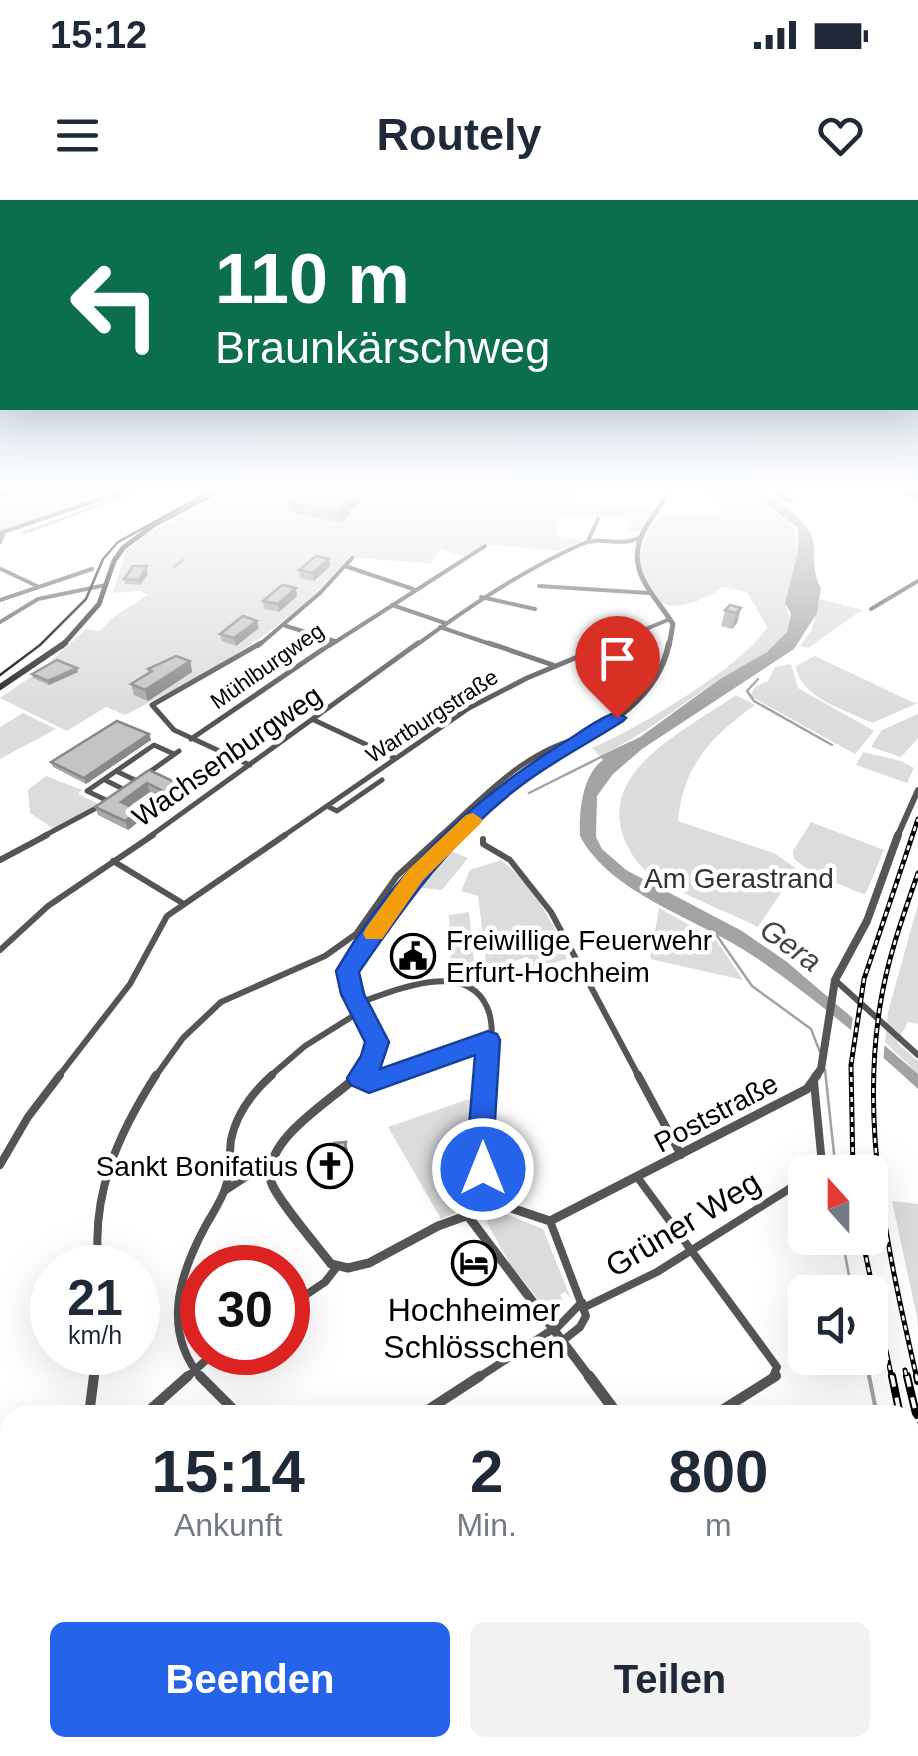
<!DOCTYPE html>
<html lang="de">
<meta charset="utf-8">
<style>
body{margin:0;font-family:Arial,sans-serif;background:#f2f2f3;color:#1f2937;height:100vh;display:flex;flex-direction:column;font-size:38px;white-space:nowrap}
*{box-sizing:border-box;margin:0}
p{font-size:32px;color:#747a83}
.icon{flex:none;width:55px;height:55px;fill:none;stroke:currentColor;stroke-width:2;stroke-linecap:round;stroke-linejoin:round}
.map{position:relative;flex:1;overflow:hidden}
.details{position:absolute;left:0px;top:1205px;width:920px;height:352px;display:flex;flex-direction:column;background:#fff;border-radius:30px 30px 0 0;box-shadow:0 10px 40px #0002}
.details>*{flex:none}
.banner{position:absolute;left:0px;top:0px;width:920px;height:210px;box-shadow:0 10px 40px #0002;background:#0b6e4f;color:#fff;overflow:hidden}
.needle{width:65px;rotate:339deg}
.tools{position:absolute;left:788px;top:955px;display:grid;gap:20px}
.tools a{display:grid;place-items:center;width:100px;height:100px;border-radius:15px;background:#fff;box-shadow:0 10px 40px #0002;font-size:50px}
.speed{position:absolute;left:30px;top:1045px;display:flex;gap:20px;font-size:50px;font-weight:700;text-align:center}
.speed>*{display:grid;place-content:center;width:130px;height:130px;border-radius:50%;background:#fff;box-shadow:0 10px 40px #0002;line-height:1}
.speed small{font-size:25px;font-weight:400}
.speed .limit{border:15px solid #d22;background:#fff;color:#111}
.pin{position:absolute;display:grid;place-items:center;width:85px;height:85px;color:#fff;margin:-102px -42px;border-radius:50% 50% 50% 0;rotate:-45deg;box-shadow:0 0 10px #0007}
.pin .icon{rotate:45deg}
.me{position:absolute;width:110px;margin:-55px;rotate:0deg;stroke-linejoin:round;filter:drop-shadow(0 0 8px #0008)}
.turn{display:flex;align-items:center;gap:35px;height:210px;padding:0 50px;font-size:45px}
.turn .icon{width:130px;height:130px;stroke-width:2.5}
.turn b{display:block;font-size:70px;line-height:85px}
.eta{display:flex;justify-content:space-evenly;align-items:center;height:170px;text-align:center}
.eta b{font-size:60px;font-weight:700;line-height:70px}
.action{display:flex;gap:20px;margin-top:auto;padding:20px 50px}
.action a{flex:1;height:115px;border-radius:15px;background:#2563eb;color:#fff;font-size:40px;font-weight:700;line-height:115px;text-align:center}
.action a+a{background:#f2f2f3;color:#1f2937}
.status{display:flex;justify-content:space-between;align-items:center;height:70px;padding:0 50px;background:#fff;direction:ltr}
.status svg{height:28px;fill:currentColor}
header{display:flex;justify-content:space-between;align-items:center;height:130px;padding:0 50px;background:#fff;font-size:45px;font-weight:700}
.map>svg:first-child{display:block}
.green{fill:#dcdcdc}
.water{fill:#a3a3a3}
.pier{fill:#fff}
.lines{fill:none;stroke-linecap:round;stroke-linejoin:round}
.stream-far1{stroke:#a3a3a3;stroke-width:2.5}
.stream{stroke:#a3a3a3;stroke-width:4}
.minor-far4{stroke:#555;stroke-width:4}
.minor-far3{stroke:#555;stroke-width:5}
.minor-far2{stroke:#555;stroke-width:6}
.minor-far1{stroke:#555;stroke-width:8}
.minor{stroke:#555;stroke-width:10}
.tertiary-far4{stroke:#555;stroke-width:5}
.tertiary-far3{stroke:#555;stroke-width:6}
.tertiary-far2{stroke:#555;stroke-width:8}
.tertiary-far1{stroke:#555;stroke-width:9}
.tertiary{stroke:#555;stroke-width:11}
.secondary-far1{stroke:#222;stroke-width:5}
.secondary{stroke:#222;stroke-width:6}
.tram{stroke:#000;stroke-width:2.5}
.rail-far1-casing{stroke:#000;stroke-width:5}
.rail-casing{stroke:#000;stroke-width:8}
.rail-far1{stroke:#fff;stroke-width:2.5;stroke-dasharray:5;stroke-linecap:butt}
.rail{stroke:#fff;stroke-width:4;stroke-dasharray:11;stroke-linecap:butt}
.wall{fill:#a9a9a9}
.shaded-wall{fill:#898989}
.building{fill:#c4c4c4;stroke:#898989;stroke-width:2.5}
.route{fill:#2563eb;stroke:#184099;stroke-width:2.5}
.slow{fill:#f59e0b}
.labels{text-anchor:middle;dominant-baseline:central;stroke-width:9;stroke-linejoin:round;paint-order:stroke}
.far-street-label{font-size:22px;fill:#000;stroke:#fff}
.street-label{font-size:28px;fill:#000;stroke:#fff}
.park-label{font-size:28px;fill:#333;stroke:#fff}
.poi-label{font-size:28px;fill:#000;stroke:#fff;text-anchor:start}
.water-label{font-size:30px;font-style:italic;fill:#444;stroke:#fff}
.near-street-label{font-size:32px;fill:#000;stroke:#fff}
.near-poi-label{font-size:32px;fill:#000;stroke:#fff}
</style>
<div class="status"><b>15:12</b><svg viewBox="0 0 49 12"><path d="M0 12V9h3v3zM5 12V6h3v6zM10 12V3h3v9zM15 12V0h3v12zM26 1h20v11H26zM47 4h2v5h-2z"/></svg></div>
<header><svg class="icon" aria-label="menu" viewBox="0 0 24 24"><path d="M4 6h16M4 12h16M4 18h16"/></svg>Routely<svg class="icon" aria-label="heart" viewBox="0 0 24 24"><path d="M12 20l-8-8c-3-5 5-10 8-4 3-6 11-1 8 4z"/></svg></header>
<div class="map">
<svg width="918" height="1556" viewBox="0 0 918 1556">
<rect width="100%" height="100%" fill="#fff"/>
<path class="green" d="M 9,293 L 115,293 L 0,331 L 0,295 Z
M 224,293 L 576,293 L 565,302 L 657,311 L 639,332 L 629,331 L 628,319 L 562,314 L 556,335 L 582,341 L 559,351 L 483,344 L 464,356 L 440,349 L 430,364 L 349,357 C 290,430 210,471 125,515 L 106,507 L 67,531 L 0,498 L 42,469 L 86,429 L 100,431 L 112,418 L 147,395 L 140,391 L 113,393 L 126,351 L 145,335 Z
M 699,293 L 751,293 L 793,327 L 798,351 L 785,403 L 791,423 C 777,454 745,463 718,480 C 679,506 643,536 600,556 L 592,548 C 634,531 747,464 767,427 L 747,392 L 722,387 C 712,395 706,398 694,402 C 655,414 653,395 637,364 L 649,328 L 663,313 L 721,315 L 718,302 Z
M 820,399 L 862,410 L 808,448 L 800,446 L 811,431 Z
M 815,456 L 912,502 L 918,503 L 872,523 C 847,510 799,498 796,466 Z
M 791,464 L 798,488 L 874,531 L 855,554 L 750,496 L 755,487 L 768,481 L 775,467 Z
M 736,495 L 755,505 C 712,536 683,565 678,621 L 774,653 L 797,669 L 758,727 C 724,710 686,697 654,676 C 639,667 632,656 625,641 C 595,570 690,528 736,495 Z
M 23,513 L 56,529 L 0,559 L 0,527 Z
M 918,514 L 918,538 L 901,557 L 871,547 L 882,530 Z
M 863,552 L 901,561 L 914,568 L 907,583 L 856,565 Z
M 46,576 L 82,590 L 78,594 L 100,605 L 55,630 L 30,613 L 28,590 Z
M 811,622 L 884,650 L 865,695 L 813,673 L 794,659 L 793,651 Z
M 448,650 L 468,658 L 442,690 L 413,687 Z
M 501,660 C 530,682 556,724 567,759 L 534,768 L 527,757 L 487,770 L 478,696 L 461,691 L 470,670 Z
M 918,704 L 918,824 L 908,822 L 897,843 L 918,861 L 918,874 L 885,842 L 888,812 Z
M 659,708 L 716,740 L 743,780 L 650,759 Z
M 469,712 L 474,762 L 451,765 L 449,715 Z
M 472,898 L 466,950 L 476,952 L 480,972 L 497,995 L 441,1019 L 388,927 Z
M 892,1001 L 918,1004 L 918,1130 L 917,1117 Z
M 499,1011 L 543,1029 L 571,1099 L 565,1092 L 560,1095 L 565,1104 L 548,1112 L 510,1064 L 487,1023 L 490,1015 Z"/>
<path class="water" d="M 751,293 C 769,293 803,317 811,334 C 818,350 809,366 821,388 L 817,413 L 794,449 L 642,549 L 613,574 L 597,596 L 596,637 L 602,649 L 626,670 L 742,731 L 787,762 L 918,874 L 918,889 C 867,842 813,797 755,757 C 700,719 611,695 580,636 C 579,612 582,575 603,560 L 600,556 L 640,537 L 720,479 L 767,452 L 787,432 L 791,414 L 785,403 L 798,351 L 798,328 Z"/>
<path class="pier" d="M 854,811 L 885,836 L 883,867 L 850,837 Z"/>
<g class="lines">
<path class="stream-far1" d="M 24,333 L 132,293
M 174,367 L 183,360
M 758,479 L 747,491 L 754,501 L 832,545
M 529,593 L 601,557
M 713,730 L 752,786 L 811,829 L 820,852
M 825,870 L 836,972
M 842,1038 L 852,1092
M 866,1158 L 870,1179"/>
<path class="stream" d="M 869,1176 L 877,1215
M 910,1390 L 918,1421"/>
<path class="minor-far4" d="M 778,293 L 791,302
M 0,294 L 6,293
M 0,333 L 119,293
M 588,341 L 598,319
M 0,342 L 4,332
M 345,366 L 413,389
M 1,369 L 39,387
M 539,386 L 649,393
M 481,397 L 535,409
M 0,400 L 92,369
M 392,405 L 445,423
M 871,409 L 918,381
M 0,422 L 38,399 L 106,385
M 286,426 L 335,441
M 440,427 L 496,446
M 258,446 L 320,393 L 352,358
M 329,446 L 485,346
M 415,446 C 469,407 521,371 582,344 C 602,335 622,349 642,336
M 605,446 L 670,419"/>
<path class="minor-far3" d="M 489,443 L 553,465
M 314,520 L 395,558
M 191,539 L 332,443
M 250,565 L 174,530 L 152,505 L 261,443
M 116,571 L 137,581
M 148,573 L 179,551
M 105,580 L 125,590
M 108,601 L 87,591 L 154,545 L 174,554
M 329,607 L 337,611 L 382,580
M 42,637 L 100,606
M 149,637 L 418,443
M 282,637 L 469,508 L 527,478 L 611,443
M 439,637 C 485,596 524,550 587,536"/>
<path class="minor-far2" d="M 483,639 L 483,644 L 510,660 L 551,712 L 639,877
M 0,660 L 47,635
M 113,661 L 184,704
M 407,686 L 402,684 L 422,654
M 0,750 L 48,706 L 153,635
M 835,780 L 918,855
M 358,803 C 392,792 465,758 487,807 C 496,826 490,857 488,877
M 58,877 L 130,784 L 167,716 L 285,635
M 155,877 L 183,838 L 221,802 L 325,756 L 356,734 L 397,676 L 442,635
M 269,877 L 305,846 L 361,811
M 386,877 L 488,841"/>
<path class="minor-far1" d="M 488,875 L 480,952 L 506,1004
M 638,875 L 681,955
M 359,878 L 369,883 L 393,875
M 814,882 L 822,964 L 815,972
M 0,965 L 28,917 L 60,875
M 231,965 L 246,977
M 638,978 L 777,1167 L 772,1179
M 226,990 L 249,975 L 269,972
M 550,1021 L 586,1116 L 580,1127 L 561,1142
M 99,1068 C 90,996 118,934 156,875
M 288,1107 L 325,1082 L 336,1068
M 585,1107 L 657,1072 L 805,979
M 554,1131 L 582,1102
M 94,1179 L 97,1152
M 185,1179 L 215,1152
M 202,1179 C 162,1132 178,1077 205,1027 C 212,1014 222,1000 226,986 C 231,971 229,955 231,940 C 236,914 253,892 272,875
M 476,1179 L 553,1129"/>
<path class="minor" d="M 94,1176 L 90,1207 L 97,1215
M 200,1176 L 239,1215
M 437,1204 L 445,1215
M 156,1205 L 169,1215
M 144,1215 L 188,1176
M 420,1215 L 480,1176
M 714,1215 L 776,1176
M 807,1548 L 819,1556
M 107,1556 L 114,1548"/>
<path class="tertiary-far4" d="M 667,293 C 662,306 653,315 646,327 C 622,368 652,391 673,424 L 669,446"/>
<path class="tertiary-far3" d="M 453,637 C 474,617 493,596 517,579 C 570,542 655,516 669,443
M 897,637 L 918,590"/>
<path class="tertiary-far2" d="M 355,877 L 377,850 C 373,821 351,800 348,771 L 414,677 L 456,635
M 815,877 L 821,869 L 835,780 L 867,721 L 898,635"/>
<path class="tertiary-far1" d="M 358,875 C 333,900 262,939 271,981 C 274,996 319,1048 331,1064 L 348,1068 L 369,1063 L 438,1026 L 499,1004 L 550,1021 L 807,889 L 817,875
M 468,1016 L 591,1179"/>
<path class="tertiary" d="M 589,1176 L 618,1215
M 905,1548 L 911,1556"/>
<path class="secondary-far1" d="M 906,293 L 918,295
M 62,446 L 99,404 L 114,361 L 123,348 L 155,324 L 215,293"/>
<path class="secondary" d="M 0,487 L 65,443"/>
<path class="tram" d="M 0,475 L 40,445 L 86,399 L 103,359 L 118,342 L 207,293"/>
<defs>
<path id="rail-far1" d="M 853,972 L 851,865 L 864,779 L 918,619
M 862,1038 L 892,1179
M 905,1170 L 907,1179
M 917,1179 C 889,1056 860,932 880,806 C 887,760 903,716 918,673"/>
<path id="rail" d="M 892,1176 L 900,1215
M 907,1176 L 918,1222
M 917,1176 L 918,1181
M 910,1258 L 918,1291"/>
</defs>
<use href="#rail-far1" class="rail-far1-casing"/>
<use href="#rail" class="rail-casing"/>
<use href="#rail-far1" class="rail-far1"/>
<use href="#rail" class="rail"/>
</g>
<path class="wall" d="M 360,294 L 360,303 L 349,311 L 350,315 L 341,323 L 291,312 L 290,303 L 335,300 Z
M 330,366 L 314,381 L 300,378 L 299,370 Z
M 146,369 L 148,374 L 140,385 L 125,384 L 124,379 Z
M 297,396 L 279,412 L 264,409 L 263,401 Z
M 741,408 L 737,423 L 732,429 L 721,426 L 725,410 Z
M 259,428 L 236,446 L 222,441 L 220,434 Z
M 190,461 L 192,472 L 148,501 L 134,495 L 131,484 L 149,473 L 148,469 Z
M 78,472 L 49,485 L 33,478 L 32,474 Z
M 149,534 L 151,540 L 86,584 L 53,567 L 51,562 Z
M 149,570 L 180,591 L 167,600 L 150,592 L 130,606 L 139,611 L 142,619 L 128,630 L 98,615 L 95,607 Z
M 346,942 L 348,952 L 345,962 L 324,979 L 314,970 L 312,960 Z"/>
<path class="shaded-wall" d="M 360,294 L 360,303 L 349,311 L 350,315 L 341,323 L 340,314 L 344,305 Z
M 329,359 L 330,366 L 314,381 L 313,373 Z
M 146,369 L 148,374 L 140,385 L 139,380 Z
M 296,388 L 297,396 L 279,412 L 278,404 Z
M 741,408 L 737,423 L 732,429 L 736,413 Z
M 257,421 L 259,428 L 236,446 L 234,438 Z
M 190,461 L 192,472 L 148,501 L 145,490 Z
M 77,468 L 78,472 L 49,485 L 48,481 Z
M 149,534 L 151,540 L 86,584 L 84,578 Z
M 147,583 L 150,592 L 124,610 L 121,602 Z
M 177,583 L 180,591 L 167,600 L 165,592 Z
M 139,611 L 142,619 L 128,630 L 125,621 Z
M 346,942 L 348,952 L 345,962 L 324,979 L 321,970 Z"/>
<path class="building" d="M 345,293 L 360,294 L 344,305 L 349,306 L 340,314 L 290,303 L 303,294 L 335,300 Z
M 316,356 L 329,359 L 313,373 L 299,370 Z
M 133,366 L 147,366 L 139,380 L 124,379 Z
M 282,385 L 296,388 L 278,404 L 263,401 Z
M 730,405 L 741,408 L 736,413 L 725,410 Z
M 243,416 L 257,421 L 234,438 L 220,434 Z
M 176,456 L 190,461 L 145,490 L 131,484 L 152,471 L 148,469 Z
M 57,460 L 77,468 L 48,481 L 32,474 Z
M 117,521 L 149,534 L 84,578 L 51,562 Z
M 149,570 L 177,583 L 165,592 L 147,583 L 121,602 L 139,611 L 125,621 L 95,607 Z
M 346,942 L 343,952 L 321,970 L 312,960 L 334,943 Z"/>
<linearGradient id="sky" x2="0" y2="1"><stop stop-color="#8cadcc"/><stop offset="0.57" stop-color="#fff"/><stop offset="1" stop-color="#fff" stop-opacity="0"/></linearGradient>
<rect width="918" height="510" fill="url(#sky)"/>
<path class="route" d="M 617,512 L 626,518 L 623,521 C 589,543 551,562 519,587 C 453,637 406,704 359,772 L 364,794 L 389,842 L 380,869 L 488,831 L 497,834 L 500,840 L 493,952 L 497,969 L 493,978 L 483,981 L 474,978 L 467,952 L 475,855 L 369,893 L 351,885 L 347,878 L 361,856 L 365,842 L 341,794 L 336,771 C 391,676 471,600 563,543 C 580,533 598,518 617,512 Z"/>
<path class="slow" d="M 473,613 L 483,620 L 480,624 L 423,680 L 382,739 L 366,739 L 363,734 L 366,728 L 408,670 L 466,615 Z"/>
<defs>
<symbol id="civic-ring" viewBox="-11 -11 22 22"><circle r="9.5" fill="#fff" stroke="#000" stroke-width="1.5"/><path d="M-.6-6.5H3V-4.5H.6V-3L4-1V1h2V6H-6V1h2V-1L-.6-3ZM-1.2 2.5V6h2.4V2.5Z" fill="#000"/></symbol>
<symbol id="church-ring" viewBox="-11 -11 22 22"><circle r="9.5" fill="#fff" stroke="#000" stroke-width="1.5"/><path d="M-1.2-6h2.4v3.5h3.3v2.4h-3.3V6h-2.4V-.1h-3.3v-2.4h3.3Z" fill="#000"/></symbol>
<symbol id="hotel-ring" viewBox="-11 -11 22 22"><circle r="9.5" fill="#fff" stroke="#000" stroke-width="1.5"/><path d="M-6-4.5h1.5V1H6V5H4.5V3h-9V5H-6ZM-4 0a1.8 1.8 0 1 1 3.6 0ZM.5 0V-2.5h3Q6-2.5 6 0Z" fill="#000"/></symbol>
</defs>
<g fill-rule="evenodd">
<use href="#civic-ring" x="388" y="731" width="50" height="50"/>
<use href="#church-ring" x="305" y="941" width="50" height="50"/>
<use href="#hotel-ring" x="449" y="1038" width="50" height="50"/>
</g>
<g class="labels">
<g class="far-street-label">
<text transform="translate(267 466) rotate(-35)">Mühlburgweg</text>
<text transform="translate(432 516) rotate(-33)">Wartburgstraße</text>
</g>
<g class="street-label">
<text transform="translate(227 556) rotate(-35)">Wachsenburgweg</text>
<text transform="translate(716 913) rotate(-28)">Poststraße</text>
</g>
<g class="park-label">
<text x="739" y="678">Am Gerastrand</text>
</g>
<g class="poi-label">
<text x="446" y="740">Freiwillige Feuerwehr<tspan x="446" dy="32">Erfurt-Hochheim</tspan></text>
<text x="298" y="966" text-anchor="end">Sankt Bonifatius</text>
</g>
<g class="water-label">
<text transform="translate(791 745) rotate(36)">Gera</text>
</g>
<g class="near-street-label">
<text transform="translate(683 1024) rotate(-31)">Grüner Weg</text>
</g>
<g class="near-poi-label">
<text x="474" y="1110">Hochheimer<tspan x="474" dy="37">Schlösschen</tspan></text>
</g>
</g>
</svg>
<div class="tools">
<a><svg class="needle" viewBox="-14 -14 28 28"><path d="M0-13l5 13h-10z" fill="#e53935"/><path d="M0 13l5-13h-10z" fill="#747a83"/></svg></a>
<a><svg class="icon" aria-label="sound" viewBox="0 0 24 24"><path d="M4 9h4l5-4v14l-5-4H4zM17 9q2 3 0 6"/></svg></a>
</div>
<div class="speed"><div>21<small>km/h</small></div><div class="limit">30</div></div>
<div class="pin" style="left:617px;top:518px;background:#d93025"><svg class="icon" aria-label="arrive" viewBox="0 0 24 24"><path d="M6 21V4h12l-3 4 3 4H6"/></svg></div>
<svg class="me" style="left:483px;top:969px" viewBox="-20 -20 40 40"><circle r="17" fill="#2563eb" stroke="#fff" stroke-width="3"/><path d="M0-11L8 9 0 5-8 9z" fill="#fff"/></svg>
<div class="banner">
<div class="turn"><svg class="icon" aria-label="left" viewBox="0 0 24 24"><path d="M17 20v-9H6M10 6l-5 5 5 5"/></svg><div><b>110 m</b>Braunkärschweg</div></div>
</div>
<section class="details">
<div class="eta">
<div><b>15:14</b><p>Ankunft</p></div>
<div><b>2</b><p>Min.</p></div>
<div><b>800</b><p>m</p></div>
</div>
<div class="action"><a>Beenden</a><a>Teilen</a></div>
</section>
</div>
